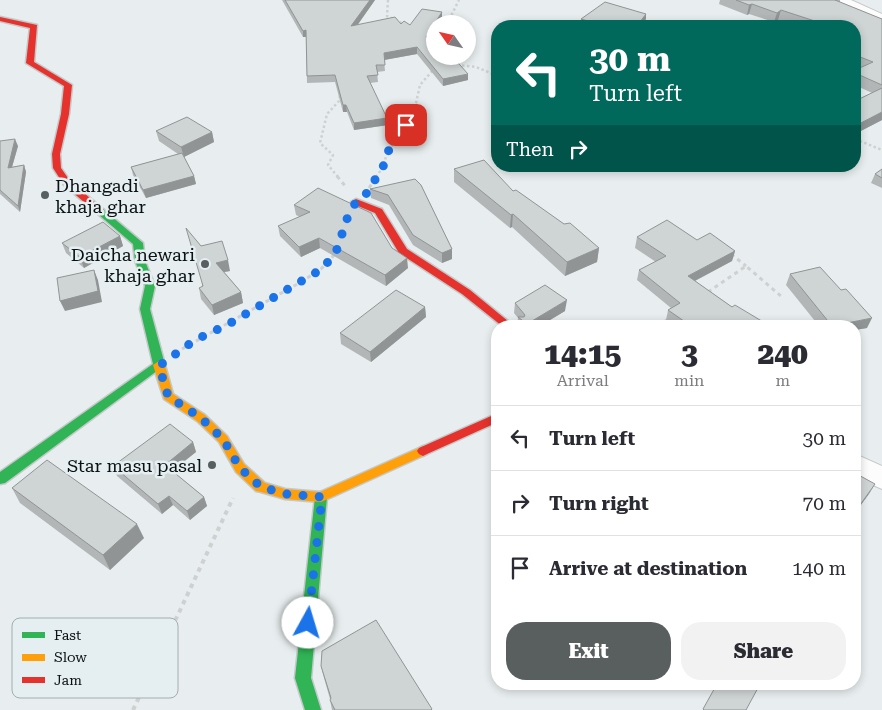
<!DOCTYPE html>
<style>
body{margin:0;font-family:"Roboto Serif",serif;background:#f2f2f3;color:#2b2b33;height:100vh;display:flex;flex-direction:column;font-size:19px;white-space:nowrap}
*{box-sizing:border-box;margin:0}
p{font-size:16px;color:#7c7c81}
.icon{flex:none;width:28px;height:28px;fill:none;stroke:currentColor;stroke-width:2;stroke-linecap:round;stroke-linejoin:round}
.map{position:relative;flex:1;overflow:hidden}
.details{position:absolute;left:491px;top:320px;width:370px;height:370px;display:flex;flex-direction:column;background:#fff;border-radius:20px;box-shadow:0 2px 8px #0003}
.details>*{flex:none}
.hud{position:absolute;left:491px;top:20px;width:370px;height:152px;border-radius:20px;box-shadow:0 2px 8px #0003;background:#00695c;color:#fff;overflow:hidden}
.needle{width:32px;rotate:304deg}
.controls{position:absolute;left:426px;top:15px;display:grid;gap:10px}
.controls a{display:grid;place-items:center;width:50px;height:50px;border-radius:50%;background:#fff;box-shadow:0 2px 8px #0003;font-size:25px}
.pin{position:absolute;display:grid;place-items:center;width:42px;height:42px;color:#fff;margin:-21px;border-radius:10px;box-shadow:0 2px 8px #0006}
.me{position:absolute;width:55px;margin:-28px;rotate:6deg;stroke-linejoin:round;filter:drop-shadow(0 0 4px #0008)}
.turn{display:flex;align-items:center;gap:18px;height:105px;padding:0 15px;font-size:22px}
.turn .icon{width:65px;height:65px;stroke-width:2.5}
.turn b{display:block;font-size:35px;line-height:42px}
.then{display:flex;align-items:center;height:48px;padding:0 15px;background:#0003;gap:10px;font-size:19px}
.eta{display:flex;justify-content:space-evenly;align-items:center;height:85px;text-align:center}
.eta b{font-size:30px;font-weight:800;line-height:35px}
.button{display:flex;gap:10px;margin-top:auto;padding:10px 15px}
.button a{flex:1;height:58px;border-radius:20px;background:#595e5f;color:#fff;font-size:20px;font-weight:800;line-height:58px;text-align:center}
.button a+a{background:#f2f2f3;color:#2b2b33}
ul{padding:0;list-style:none}
li{display:flex;align-items:center;gap:15px;height:65px;padding:0 15px;border-top:1px solid #e1e1e2}
li div{flex:1}
li b{display:block;font-size:19px}
li em{font-style:normal}
.map>svg:first-child{display:block}
.lines{fill:none;stroke-linecap:round;stroke-linejoin:round}
.street-casing{stroke:#c3c8c9;stroke-width:2}
.fast-casing{stroke:#c3c8c9;stroke-width:3}
.slow-casing{stroke:#c3c8c9;stroke-width:3}
.jam-casing{stroke:#c3c8c9;stroke-width:3}
.path-far2{stroke:#ced0d1;stroke-width:2.5;stroke-dasharray:2.5 2.5;stroke-linecap:butt}
.path-far1{stroke:#ced0d1;stroke-width:3;stroke-dasharray:4 4;stroke-linecap:butt}
.path{stroke:#ced0d1;stroke-width:4;stroke-dasharray:4.5 4.5;stroke-linecap:butt}
.street{fill:#fcfcfd;fill-rule:evenodd}
.fast{fill:#30b455;fill-rule:evenodd}
.slow{fill:#ff9f0a;fill-rule:evenodd}
.jam{fill:#e5322d;fill-rule:evenodd}
.wall{fill:#b2b6b7}
.shaded-wall{fill:#919495}
.building{fill:#cfd4d5;stroke:#919495}
.route{stroke:#1a73e8;stroke-width:9;stroke-dasharray:0 16.2}
.poi-dot{fill:#595e5f;stroke:#e5eff2;stroke-width:2}
.labels{text-anchor:middle;dominant-baseline:central;stroke-width:5;stroke-linejoin:round;paint-order:stroke}
.poi-label{font-size:18px;fill:#0c1011;stroke:#e5eff2;text-anchor:end}
.key{fill:#e5eff2;stroke:#a4acae;stroke-width:1}
.key-label{font-size:14px;fill:#0c1011}
</style>
<div class="map">
<svg width="882" height="710" viewBox="0 0 882 710">
<rect width="100%" height="100%" fill="#e8eeef"/>
<g class="lines">
<defs>
<path id="street" d="M 832,0 L 851,0 L 882,14 L 882,25 L 834,3 Z
M 855,454 L 882,466 L 882,489 L 855,477 Z"/>
<path id="fast" d="M 101,209 L 104,210 L 143,243 L 145,261 L 155,286 L 150,309 L 165,365 L 5,483 L 0,484 L 0,472 L 153,364 L 140,309 L 145,286 L 135,261 L 133,244 L 98,214 L 96,212 Z
M 321,492 L 326,493 L 327,497 L 311,678 L 321,710 L 305,710 L 295,678 L 315,497 L 316,493 Z"/>
<path id="slow" d="M 159,361 L 165,365 L 173,394 L 205,415 L 227,436 L 244,464 L 265,483 L 285,489 L 320,492 L 419,448 L 423,446 L 427,448 L 429,451 L 427,454 L 321,502 L 285,499 L 261,492 L 256,491 L 236,472 L 219,442 L 197,421 L 164,399 L 153,365 Z"/>
<path id="jam" d="M 0,17 L 37,25 L 34,62 L 72,85 L 69,114 L 60,154 L 61,168 L 70,181 L 104,210 L 104,214 L 98,214 L 64,185 L 53,168 L 52,154 L 61,114 L 64,86 L 26,63 L 30,28 L 0,21 Z
M 356,199 L 382,209 L 407,249 L 470,290 L 514,326 L 502,326 L 462,294 L 399,253 L 375,213 L 353,204 L 351,202 Z
M 498,413 L 498,422 L 427,454 L 423,456 L 419,454 L 417,451 L 419,448 Z"/>
</defs>
<use href="#street" class="street-casing"/>
<use href="#fast" class="fast-casing"/>
<use href="#slow" class="slow-casing"/>
<use href="#jam" class="jam-casing"/>
<path class="path-far2" d="M 388,0 L 387,16 L 404,24
M 447,24 L 459,0
M 457,65 L 476,67 L 498,76
M 855,139 L 882,150
M 338,177 L 328,165 L 333,155 L 320,143 L 327,114 L 339,101 L 340,95
M 376,177 L 383,167 L 387,153 L 406,125 L 409,113 L 416,103 L 420,85 L 433,70"/>
<path class="path-far1" d="M 337,176 L 346,187
M 369,188 L 377,176
M 731,254 L 746,266
M 708,292 L 746,266 L 782,297
M 658,326 L 670,318
M 182,349 L 301,282 L 321,269 L 335,254"/>
<path class="path" d="M 133,710 L 233,498"/>
<use href="#street" class="street"/>
<use href="#fast" class="fast"/>
<use href="#slow" class="slow"/>
<use href="#jam" class="jam"/>
</g>
<path class="wall" d="M 282,0 L 375,0 L 357,25 L 401,24 L 410,25 L 442,12 L 442,18 L 439,24 L 435,24 L 435,30 L 429,39 L 468,80 L 443,86 L 417,54 L 384,60 L 385,71 L 377,72 L 378,82 L 370,83 L 388,125 L 354,130 L 347,112 L 343,112 L 335,82 L 307,83 L 306,37 L 303,37 Z
M 720,0 L 840,0 L 840,2 L 882,19 L 882,120 L 855,134 L 855,101 L 872,93 L 855,85 L 855,70 L 860,68 L 855,66 L 855,26 L 797,26 L 778,20 L 774,22 L 749,14 L 747,15 L 719,4 Z
M 646,14 L 646,19 L 640,26 L 589,26 L 580,23 L 581,19 Z
M 156,131 L 212,132 L 214,142 L 184,157 L 194,176 L 196,184 L 146,198 L 133,175 L 131,167 L 178,154 L 159,141 Z
M 0,141 L 18,146 L 12,167 L 24,165 L 26,172 L 20,212 L 0,194 Z
M 800,166 L 810,166 L 806,169 Z
M 454,169 L 513,191 L 599,248 L 597,262 L 565,276 L 512,227 L 510,228 L 454,182 Z
M 882,169 L 882,188 L 871,183 L 875,174 Z
M 421,185 L 452,249 L 452,259 L 442,263 L 413,245 L 389,205 L 371,198 L 370,189 Z
M 294,205 L 392,248 L 408,268 L 386,286 L 320,248 L 301,257 L 280,236 L 278,226 L 300,217 L 296,215 Z
M 120,236 L 123,246 L 84,268 L 66,253 L 62,243 Z
M 637,237 L 697,240 L 735,251 L 732,261 L 695,281 L 732,307 L 764,326 L 674,326 L 666,320 L 668,310 L 671,308 L 637,280 L 639,270 L 656,262 L 635,248 Z
M 201,246 L 230,271 L 224,272 L 241,292 L 243,303 L 214,315 L 201,299 L 199,288 L 202,287 Z
M 790,274 L 867,328 L 855,330 L 855,326 L 819,326 L 786,285 Z
M 515,303 L 565,311 L 540,326 L 517,326 L 518,318 L 514,313 Z
M 425,307 L 426,317 L 371,362 L 341,344 L 340,333 Z
M 193,442 L 196,452 L 172,471 L 204,497 L 207,506 L 190,520 L 173,505 L 162,514 L 117,476 L 113,466 Z
M 12,488 L 144,538 L 110,570 L 20,503 Z
M 321,666 L 432,710 L 332,710 L 330,700 L 330,699 L 324,678 Z"/>
<path class="shaded-wall" d="M 370,0 L 375,0 L 352,33 L 351,26 Z
M 752,4 L 749,14 L 747,15 L 749,5 Z
M 781,10 L 778,20 L 774,22 L 777,13 Z
M 442,12 L 442,18 L 439,24 L 435,24 L 435,30 L 426,44 L 426,37 Z
M 646,14 L 646,19 L 640,26 L 637,26 Z
M 306,30 L 306,37 L 303,37 L 303,31 Z
M 417,47 L 417,54 L 384,60 L 384,53 Z
M 468,74 L 468,80 L 443,86 L 443,79 Z
M 343,105 L 346,105 L 347,112 L 343,112 Z
M 882,112 L 882,120 L 855,134 L 855,126 Z
M 387,118 L 388,125 L 354,130 L 354,123 Z
M 212,132 L 214,142 L 184,157 L 181,147 Z
M 15,139 L 18,146 L 10,174 L 8,168 Z
M 24,165 L 26,172 L 20,212 L 18,206 Z
M 194,176 L 196,184 L 146,198 L 143,190 Z
M 513,214 L 512,227 L 510,228 L 511,215 Z
M 120,236 L 123,246 L 84,268 L 80,257 Z
M 319,238 L 320,248 L 301,257 L 299,247 Z
M 599,248 L 597,262 L 565,276 L 567,262 Z
M 452,249 L 452,259 L 442,263 L 442,253 Z
M 735,251 L 732,261 L 685,286 L 688,276 Z
M 407,258 L 408,268 L 386,286 L 385,275 Z
M 228,260 L 230,271 L 218,273 L 216,263 Z
M 94,270 L 98,280 L 102,302 L 65,311 L 60,301 Z
M 241,292 L 243,303 L 214,315 L 212,305 Z
M 567,300 L 565,311 L 540,326 L 527,326 L 527,324 Z
M 425,307 L 426,317 L 371,362 L 370,352 Z
M 872,318 L 867,328 L 855,330 L 855,326 L 832,326 Z
M 193,442 L 196,452 L 168,474 L 165,465 Z
M 875,484 L 869,494 L 855,513 L 855,512 Z
M 169,496 L 173,505 L 162,514 L 158,504 Z
M 204,497 L 207,506 L 190,520 L 187,511 Z
M 137,524 L 144,538 L 110,570 L 103,555 Z"/>
<path class="building" d="M 285,0 L 370,0 L 351,26 L 395,17 L 401,24 L 404,21 L 410,25 L 422,9 L 442,12 L 426,37 L 435,44 L 435,56 L 452,56 L 468,74 L 443,79 L 417,47 L 384,53 L 385,65 L 376,65 L 378,75 L 367,76 L 387,118 L 354,123 L 346,105 L 343,105 L 335,75 L 307,76 L 306,30 L 303,31 Z
M 736,0 L 836,0 L 835,0 L 882,19 L 882,85 L 855,73 L 855,70 L 873,62 L 855,55 L 855,37 L 858,35 L 855,34 L 855,26 L 830,26 L 781,10 L 777,13 L 752,4 L 749,5 Z
M 605,2 L 646,14 L 637,26 L 605,26 L 581,19 Z
M 882,88 L 882,112 L 855,126 L 855,101 Z
M 187,117 L 212,132 L 181,147 L 156,131 Z
M 15,139 L 8,168 L 24,165 L 18,206 L 0,190 L 0,141 Z
M 182,153 L 194,176 L 143,190 L 131,167 Z
M 484,160 L 513,191 L 516,190 L 564,224 L 570,223 L 599,248 L 567,262 L 513,214 L 511,215 L 454,169 Z
M 882,169 L 882,178 L 875,174 Z
M 415,179 L 421,185 L 452,249 L 442,253 L 413,235 L 388,195 L 370,189 Z
M 318,188 L 371,213 L 392,248 L 407,258 L 385,275 L 319,238 L 299,247 L 278,226 L 310,212 L 294,205 Z
M 667,220 L 697,240 L 710,233 L 735,251 L 688,276 L 732,307 L 735,305 L 765,323 L 762,326 L 691,326 L 668,310 L 680,303 L 639,270 L 666,256 L 637,237 Z
M 103,222 L 120,236 L 80,257 L 62,243 Z
M 186,228 L 201,246 L 222,241 L 228,260 L 216,263 L 241,292 L 212,305 L 199,288 L 203,286 Z
M 820,267 L 841,290 L 846,289 L 872,318 L 832,326 L 790,274 Z
M 94,270 L 98,291 L 60,301 L 57,278 Z
M 545,285 L 567,300 L 527,324 L 518,317 L 524,317 L 525,315 L 515,303 Z
M 396,290 L 425,307 L 370,352 L 340,333 Z
M 170,424 L 193,442 L 165,465 L 204,497 L 187,511 L 169,496 L 158,504 L 113,466 Z
M 47,460 L 137,524 L 103,555 L 12,488 Z
M 855,473 L 875,484 L 855,512 Z
M 376,620 L 432,709 L 431,710 L 335,710 L 330,700 L 331,698 L 321,666 L 322,651 Z
M 717,684 L 755,684 L 759,686 L 746,710 L 704,710 L 703,709 Z"/>
<g class="lines">
<path class="route" d="M 308,623 L 322,497 L 286,494 L 261,487 L 240,468 L 223,439 L 201,418 L 168,396 L 159,366 L 195,340 L 227,325 L 322,269 L 336,252 L 348,216 L 356,202 L 366,194 L 383,167 L 387,153 L 406,125"/>
</g>
<g class="poi-dot">
<circle cx="45" cy="195" r="5"/>
<circle cx="205" cy="264" r="5"/>
<circle cx="212" cy="465" r="5"/>
</g>
<g class="labels">
<g class="poi-label">
<text x="55" y="185" text-anchor="start">Dhangadi<tspan x="55" dy="21">khaja ghar</tspan></text>
<text x="195" y="254">Daicha newari<tspan x="195" dy="21">khaja ghar</tspan></text>
<text x="202" y="465">Star masu pasal</text>
</g>
</g>
<rect x="12" y="618" width="166" height="80" rx="8" class="key"/>
<rect x="22" y="632" width="23" height="6" fill="#30b455"/>
<rect x="22" y="654" width="23" height="7" fill="#ff9f0a"/>
<rect x="22" y="677" width="23" height="6" fill="#e5322d"/>
<g class="key-label">
<text x="54" y="640">Fast</text>
<text x="54" y="662">Slow</text>
<text x="54" y="685">Jam</text>
</g>
</svg>
<div class="controls">
<a><svg class="needle" viewBox="-14 -14 28 28"><path d="M0-13l5 13h-10z" fill="#e53935"/><path d="M0 13l5-13h-10z" fill="#7c7c81"/></svg></a>
</div>
<div class="pin" style="left:406px;top:125px;background:#d93025"><svg class="icon" aria-label="arrive" viewBox="0 0 24 24"><path d="M6 21V4h12l-3 4 3 4H6"/></svg></div>
<svg class="me" style="left:308px;top:623px" viewBox="-20 -20 40 40"><circle r="19" fill="#fff"/><path d="M0-13L10 11 0 6-10 11z" fill="#1a73e8"/></svg>
<div class="hud">
<div class="turn"><svg class="icon" aria-label="left" viewBox="0 0 24 24"><path d="M17 20v-9H6M10 6l-5 5 5 5"/></svg><div><b>30 m</b>Turn left</div></div>
<div class="then">Then<svg class="icon" aria-label="right" viewBox="0 0 24 24"><path d="M7 20v-9h11M14 6l5 5-5 5"/></svg></div>
</div>
<section class="details">
<div class="eta">
<div><b>14:15</b><p>Arrival</p></div>
<div><b>3</b><p>min</p></div>
<div><b>240</b><p>m</p></div>
</div>
<ul>
<li><svg class="icon" aria-label="left" viewBox="0 0 24 24"><path d="M17 20v-9H6M10 6l-5 5 5 5"/></svg><div><b>Turn left</b></div><em>30 m</em></li>
<li><svg class="icon" aria-label="right" viewBox="0 0 24 24"><path d="M7 20v-9h11M14 6l5 5-5 5"/></svg><div><b>Turn right</b></div><em>70 m</em></li>
<li><svg class="icon" aria-label="arrive" viewBox="0 0 24 24"><path d="M6 21V4h12l-3 4 3 4H6"/></svg><div><b>Arrive at destination</b></div><em>140 m</em></li>
</ul>
<div class="button"><a>Exit</a><a>Share</a></div>
</section>
</div>
